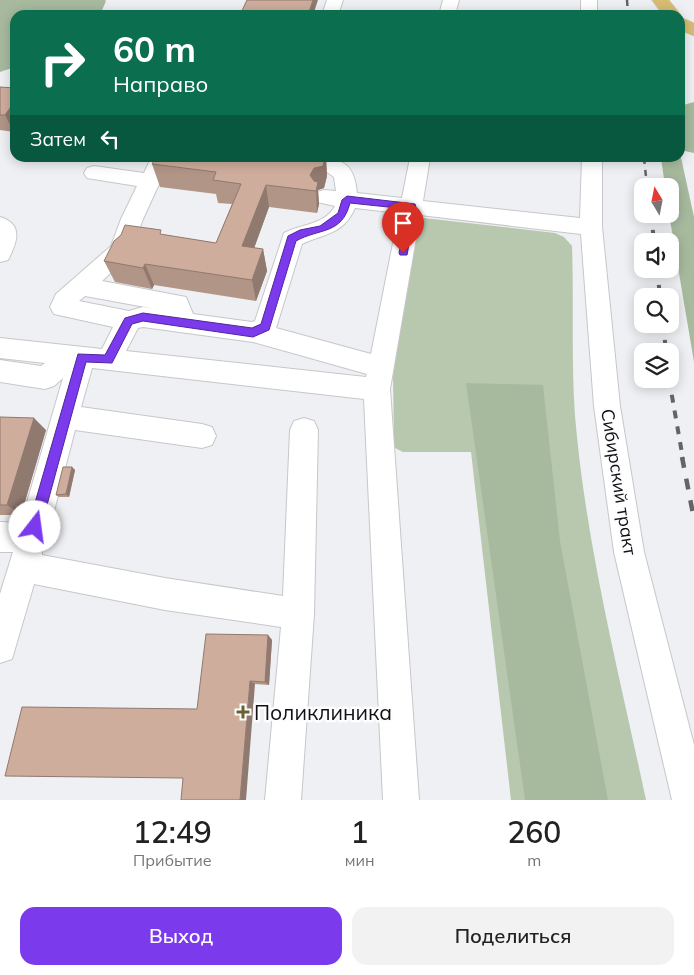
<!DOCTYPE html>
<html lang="ru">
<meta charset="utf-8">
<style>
body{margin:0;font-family:Mulish,sans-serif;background:#f2f2f2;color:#222;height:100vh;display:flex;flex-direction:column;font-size:19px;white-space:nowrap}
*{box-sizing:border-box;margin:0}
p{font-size:16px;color:#767676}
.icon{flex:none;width:28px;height:28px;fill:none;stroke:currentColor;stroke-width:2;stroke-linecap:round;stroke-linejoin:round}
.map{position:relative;height:800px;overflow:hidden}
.sheet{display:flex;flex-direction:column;background:#fff;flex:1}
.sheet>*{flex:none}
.guide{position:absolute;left:10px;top:10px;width:675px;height:152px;border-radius:15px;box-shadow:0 2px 12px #0003;background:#0b6e4f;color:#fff;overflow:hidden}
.needle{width:32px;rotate:350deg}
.tools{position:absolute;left:634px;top:178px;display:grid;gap:10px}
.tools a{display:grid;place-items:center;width:45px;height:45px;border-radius:10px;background:#fff;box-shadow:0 2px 12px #0003;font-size:25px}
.pin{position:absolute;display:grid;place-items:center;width:42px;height:42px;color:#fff;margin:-51px -21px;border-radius:50% 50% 50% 0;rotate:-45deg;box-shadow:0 0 5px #0007}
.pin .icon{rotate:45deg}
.me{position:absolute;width:55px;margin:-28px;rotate:15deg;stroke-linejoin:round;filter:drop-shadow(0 0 4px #0008)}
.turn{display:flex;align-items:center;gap:18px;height:105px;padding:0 20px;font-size:22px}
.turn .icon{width:65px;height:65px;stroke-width:2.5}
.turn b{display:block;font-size:35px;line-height:42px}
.then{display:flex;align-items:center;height:48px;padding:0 20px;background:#0003;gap:10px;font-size:19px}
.eta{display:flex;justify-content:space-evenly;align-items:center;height:85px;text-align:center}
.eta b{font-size:30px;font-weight:600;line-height:35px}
.cta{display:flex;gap:10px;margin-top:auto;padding:10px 20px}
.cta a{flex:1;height:58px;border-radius:15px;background:#7c3aed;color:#fff;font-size:20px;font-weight:600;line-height:58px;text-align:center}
.cta a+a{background:#f2f2f2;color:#222}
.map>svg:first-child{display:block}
.green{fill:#b7c8af}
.forest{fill:#a7ba9e}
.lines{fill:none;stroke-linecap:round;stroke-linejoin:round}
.minor-casing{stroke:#c6c7c9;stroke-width:2}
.major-casing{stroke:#cbcbcb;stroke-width:1}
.minor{fill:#fff;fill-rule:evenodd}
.major{fill:#d8bc73;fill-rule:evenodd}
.rail-far2{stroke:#636465;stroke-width:2.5;stroke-dasharray:6 6;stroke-linecap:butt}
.rail-far1{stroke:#636465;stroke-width:4;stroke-dasharray:8 8;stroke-linecap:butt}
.rail{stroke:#636465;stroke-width:4.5;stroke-dasharray:11 11;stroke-linecap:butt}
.wall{fill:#b19587}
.shaded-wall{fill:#90796e}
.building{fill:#cead9d;stroke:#90796e}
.route{fill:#7c3aed;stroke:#51269a}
.poi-dot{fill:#676330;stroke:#fdfdff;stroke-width:2}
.labels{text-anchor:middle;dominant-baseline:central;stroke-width:5;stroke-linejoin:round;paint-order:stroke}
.street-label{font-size:18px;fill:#111112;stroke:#fdfdff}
.near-poi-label{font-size:21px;fill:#111112;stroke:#fdfdff;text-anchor:start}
</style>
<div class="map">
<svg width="694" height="800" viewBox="0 0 694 800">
<rect width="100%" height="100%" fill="#eff0f3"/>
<path class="green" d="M 424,218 L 555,233 L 564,237 L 572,246 C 574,302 571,359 575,416 C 586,546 619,673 646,800 L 511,800 L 471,452 L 403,452 L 395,448 L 394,443 L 393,377 L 413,242 L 417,229 Z"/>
<path class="forest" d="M 0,0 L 105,0 L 106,1 L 100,15 L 15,15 L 15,67 L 0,72 Z
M 694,102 L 694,153 L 680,150 L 680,106 Z
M 680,153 L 694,217 L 694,362 L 669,214 L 670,186 L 665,186 L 661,158 L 680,158 Z
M 466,383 L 543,385 L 560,541 L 608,800 L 525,800 Z"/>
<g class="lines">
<defs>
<path id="minor" d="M 327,0 L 343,0 L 338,15 L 322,15 Z
M 443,0 L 459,0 L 455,15 L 439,15 Z
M 581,0 L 597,0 L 597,15 L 581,15 Z
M 151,158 L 171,158 L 143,219 L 129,256 L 102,281 L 186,297 L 193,314 L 252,322 L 255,321 L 284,233 C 301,224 325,225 335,206 L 317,202 L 313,197 L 317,192 L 324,190 L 336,191 L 334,177 L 314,163 L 311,158 C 341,158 354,161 357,193 L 402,198 L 410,158 L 430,158 L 423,201 L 580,218 L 582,158 L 602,158 L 602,227 L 620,406 L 644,552 L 694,745 L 694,800 L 672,800 L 614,552 L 594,406 L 581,234 L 420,215 L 390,389 L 419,800 L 383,800 L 364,399 L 92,368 L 81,407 L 202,424 L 212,427 L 216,436 L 212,445 L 202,448 L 75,430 L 47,538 L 42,549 L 42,555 L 165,578 L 283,596 L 290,430 L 294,421 L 304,418 L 314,421 L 318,430 L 314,614 L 301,800 L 265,800 L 281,627 L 165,610 L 34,584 L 12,659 L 0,663 L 0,594 L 13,552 L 0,552 L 0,522 L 21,523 L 63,378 L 54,386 L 45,389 L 0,382 L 0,360 L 41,366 L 45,363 L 0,358 L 0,338 L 102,349 L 113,327 L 54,314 L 50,307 L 56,294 L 111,246 L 121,219 L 137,186 L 87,178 L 84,173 L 87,168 L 94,166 L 144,173 ZM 355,208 L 399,213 L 371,354 L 276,328 L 302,244 C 325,233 343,235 355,208 ZM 85,296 L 156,309 L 143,307 L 129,311 L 79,301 ZM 143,327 L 253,342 L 367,374 L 366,377 L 126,351 L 138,328 Z
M 0,217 C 24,224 17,243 8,260 L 0,262 Z"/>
<path id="major" d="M 652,0 L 669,0 L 681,15 L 663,15 Z
M 680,17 L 694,23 L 694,36 L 680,30 Z"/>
</defs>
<use href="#minor" class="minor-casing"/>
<use href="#major" class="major-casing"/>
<use href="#minor" class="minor"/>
<use href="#major" class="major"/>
<path class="rail-far2" d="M 627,0 L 628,15
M 644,158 L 647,186"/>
<path class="rail-far1" d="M 651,214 L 654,241
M 657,269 L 660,296
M 663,324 L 666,351
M 669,379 L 683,459"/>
<path class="rail" d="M 682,457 L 694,519"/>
</g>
<path class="wall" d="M 0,87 L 14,132 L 0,130 Z
M 156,158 L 326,158 L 327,176 L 324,188 L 318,190 L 319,204 L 317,213 L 269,207 L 254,248 L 263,249 L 267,271 L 256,301 L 154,285 L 152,289 L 115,282 L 104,261 L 163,235 L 216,243 L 232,204 L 218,203 L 216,194 L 160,187 L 152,164 Z
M 0,417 L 46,430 L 21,515 L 0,515 Z
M 72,467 L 75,470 L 69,497 L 59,497 L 56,495 Z
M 268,635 L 272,640 L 269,685 L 255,684 L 197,709 Z"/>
<path class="shaded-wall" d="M 313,0 L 318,0 L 313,15 L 308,15 Z
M 15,101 L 15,130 L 14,132 L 5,115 Z
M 325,158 L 326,158 L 327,176 L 324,188 L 318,190 L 319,204 L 317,213 L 316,191 L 310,175 L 314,168 Z
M 266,185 L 269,207 L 247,268 L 242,246 Z
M 263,249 L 267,271 L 256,301 L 252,280 Z
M 145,264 L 154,285 L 152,289 L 143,268 Z
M 34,418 L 46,430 L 21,515 L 7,505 Z
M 72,467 L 75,470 L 69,497 L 66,494 Z
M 268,635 L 272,640 L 269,685 L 265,682 Z
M 250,681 L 255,684 L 246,800 L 240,800 Z"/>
<path class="building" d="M 247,0 L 313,0 L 308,15 L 240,15 Z
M 0,87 L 15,88 L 15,101 L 5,115 L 0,115 Z
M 156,158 L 325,158 L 323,166 L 314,168 L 310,175 L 314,181 L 318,182 L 316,191 L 266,185 L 242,246 L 263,249 L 252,280 L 145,264 L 143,268 L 104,261 L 114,241 L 121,235 L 125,225 L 161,230 L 160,234 L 216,243 L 241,184 L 213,180 L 216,172 L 152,164 Z
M 0,417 L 34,418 L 7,505 L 0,505 Z
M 63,467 L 72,467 L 66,494 L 56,495 Z
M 206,634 L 268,635 L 265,682 L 250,681 L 240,800 L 181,800 L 183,778 L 5,776 L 22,707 L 197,709 Z"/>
<path class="route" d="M 347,196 L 415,204 L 416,207 L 407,255 L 400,255 L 399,253 L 407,209 L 350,203 C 342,235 319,228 296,241 L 269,330 L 253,337 L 143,321 L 132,324 L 112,363 L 86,362 L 41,527 L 39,532 L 35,533 L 30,532 L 28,527 L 78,354 L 105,355 L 125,318 L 143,313 L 252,328 L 261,324 L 288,236 L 300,230 L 320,226 L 338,213 L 342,200 Z"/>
<path class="poi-dot" d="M240.5 704.5h5v5h5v5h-5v5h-5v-5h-5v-5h5z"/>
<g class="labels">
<g class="street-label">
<text transform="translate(619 482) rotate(81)">Сибирский тракт</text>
</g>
<g class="near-poi-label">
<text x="254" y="712">Поликлиника</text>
</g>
</g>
</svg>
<div class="tools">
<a><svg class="needle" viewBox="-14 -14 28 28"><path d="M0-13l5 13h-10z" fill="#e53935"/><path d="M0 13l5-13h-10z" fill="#767676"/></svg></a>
<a><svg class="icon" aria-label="sound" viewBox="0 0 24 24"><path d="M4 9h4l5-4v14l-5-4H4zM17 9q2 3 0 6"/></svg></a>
<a><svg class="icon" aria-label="search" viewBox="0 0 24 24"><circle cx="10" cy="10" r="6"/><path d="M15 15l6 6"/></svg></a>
<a><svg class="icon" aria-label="layers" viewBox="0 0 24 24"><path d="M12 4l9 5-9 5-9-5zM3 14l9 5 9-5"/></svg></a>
</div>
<div class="pin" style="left:403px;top:253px;background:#d93025"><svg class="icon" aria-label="arrive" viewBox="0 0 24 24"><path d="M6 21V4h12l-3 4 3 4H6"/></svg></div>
<svg class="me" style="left:35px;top:527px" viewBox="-20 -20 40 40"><circle r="19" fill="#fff"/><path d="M0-13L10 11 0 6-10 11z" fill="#7c3aed"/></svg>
<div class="guide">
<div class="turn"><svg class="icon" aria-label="right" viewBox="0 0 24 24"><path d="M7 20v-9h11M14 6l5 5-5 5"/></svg><div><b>60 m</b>Направо</div></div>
<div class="then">Затем<svg class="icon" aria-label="left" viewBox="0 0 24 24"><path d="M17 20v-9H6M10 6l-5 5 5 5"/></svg></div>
</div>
</div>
<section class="sheet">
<div class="eta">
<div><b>12:49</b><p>Прибытие</p></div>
<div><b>1</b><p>мин</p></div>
<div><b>260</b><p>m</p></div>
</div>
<div class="cta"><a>Выход</a><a>Поделиться</a></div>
</section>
